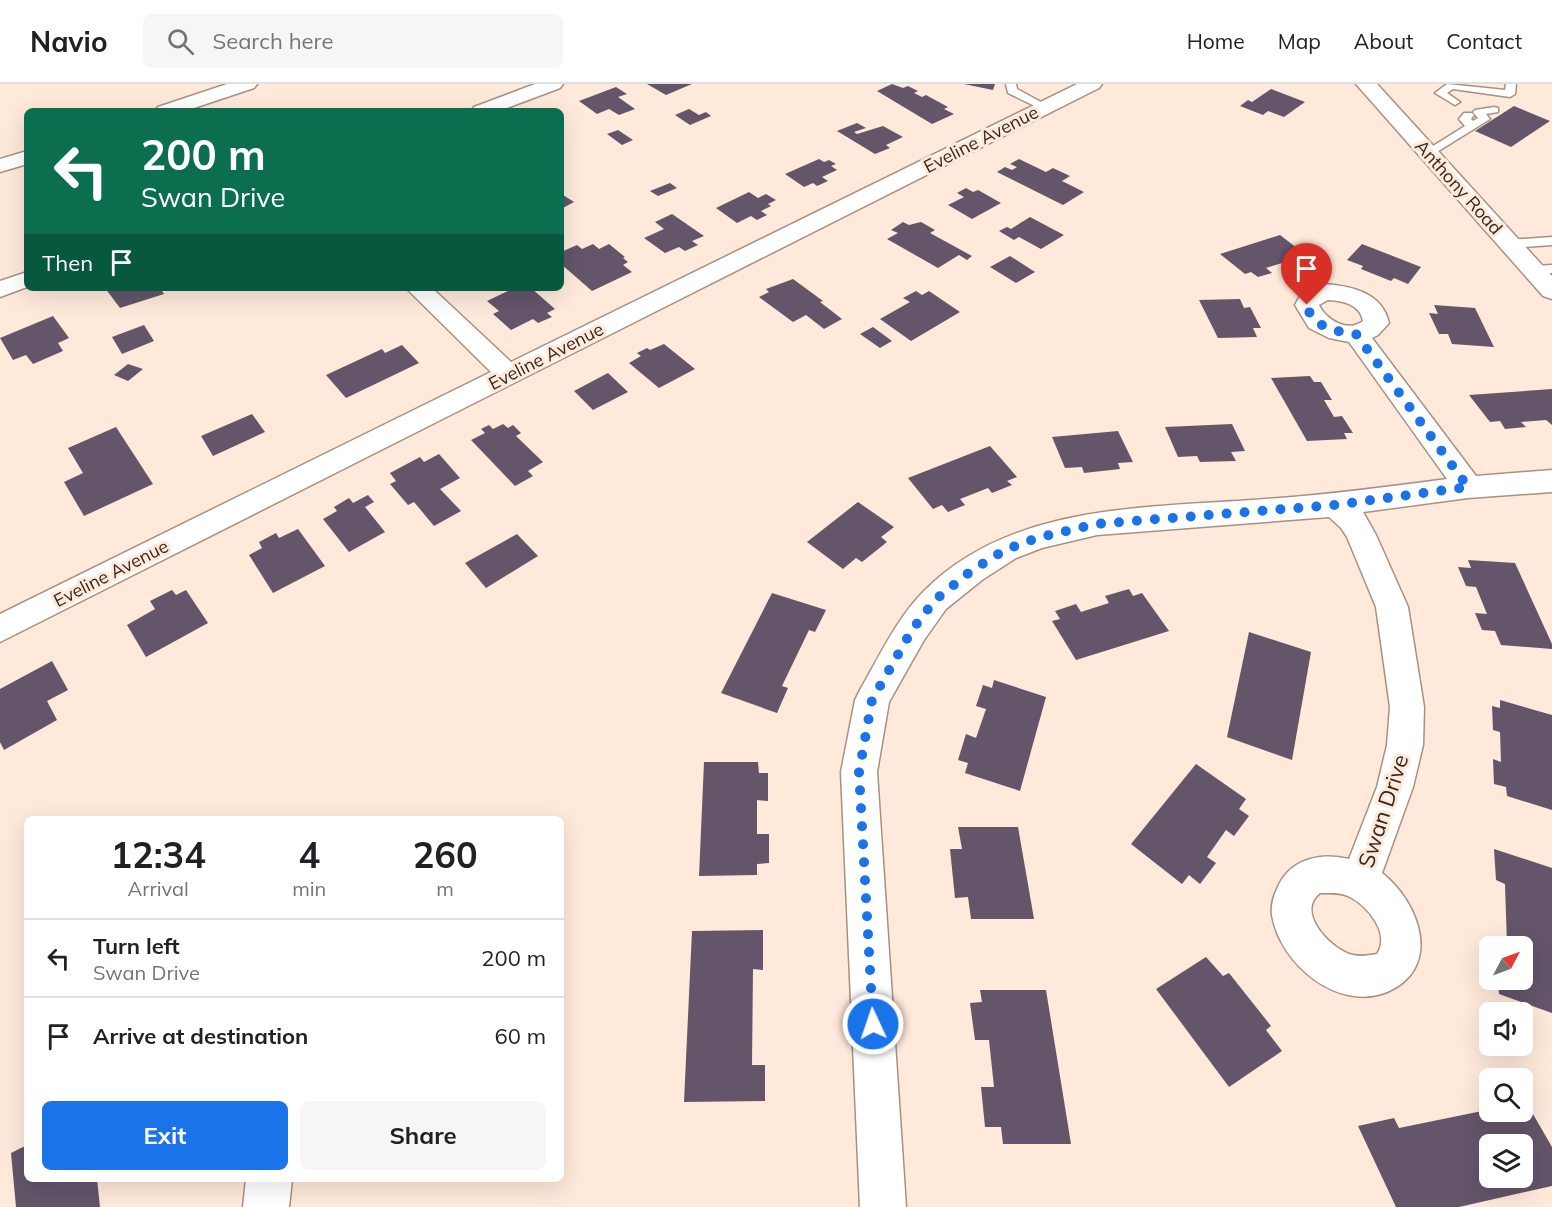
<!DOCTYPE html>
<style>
body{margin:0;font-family:Mulish,sans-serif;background:#f6f6f6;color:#202124;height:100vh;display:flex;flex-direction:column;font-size:22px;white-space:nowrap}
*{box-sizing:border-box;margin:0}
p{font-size:20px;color:#757577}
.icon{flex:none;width:33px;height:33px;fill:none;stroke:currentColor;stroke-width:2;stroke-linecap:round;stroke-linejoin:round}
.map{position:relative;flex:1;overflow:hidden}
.panel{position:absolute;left:24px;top:732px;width:540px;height:366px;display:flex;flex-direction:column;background:#fff;border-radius:9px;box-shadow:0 6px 24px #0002}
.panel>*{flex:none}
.banner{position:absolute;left:24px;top:24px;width:540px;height:183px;border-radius:9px;box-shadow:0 6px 24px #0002;background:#0b6e4f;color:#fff;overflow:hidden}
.needle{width:39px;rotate:49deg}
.controls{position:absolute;left:1479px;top:852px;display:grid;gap:12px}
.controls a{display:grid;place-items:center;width:54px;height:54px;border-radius:9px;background:#fff;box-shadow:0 6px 24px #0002;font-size:30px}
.pin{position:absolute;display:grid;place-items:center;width:51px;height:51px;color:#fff;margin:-62px -26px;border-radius:50% 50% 50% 0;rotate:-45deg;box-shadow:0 0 6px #0007}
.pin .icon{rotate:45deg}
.me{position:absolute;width:66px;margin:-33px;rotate:357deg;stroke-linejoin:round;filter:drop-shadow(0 0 4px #0008)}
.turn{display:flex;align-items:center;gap:21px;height:126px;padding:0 18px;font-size:27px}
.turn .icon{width:78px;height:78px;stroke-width:2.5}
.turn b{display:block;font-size:42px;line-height:51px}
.then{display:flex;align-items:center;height:57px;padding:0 18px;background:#0003;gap:12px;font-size:22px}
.eta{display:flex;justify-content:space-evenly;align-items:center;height:102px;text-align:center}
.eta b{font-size:36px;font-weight:700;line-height:42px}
.action{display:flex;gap:12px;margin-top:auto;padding:12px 18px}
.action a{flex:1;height:69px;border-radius:9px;background:#1a73e8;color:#fff;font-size:24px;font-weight:700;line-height:69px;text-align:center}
.action a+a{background:#f6f6f6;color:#202124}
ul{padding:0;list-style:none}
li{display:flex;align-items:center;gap:18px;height:78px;padding:0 18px;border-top:2px solid #e0e0e0}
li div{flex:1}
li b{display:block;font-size:22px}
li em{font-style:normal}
header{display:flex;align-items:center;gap:36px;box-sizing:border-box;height:84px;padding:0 30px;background:#fff;border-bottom:2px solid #e0e0e0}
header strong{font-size:28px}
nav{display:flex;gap:33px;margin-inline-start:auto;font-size:21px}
.search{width:420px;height:54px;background:#f6f6f6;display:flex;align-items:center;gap:15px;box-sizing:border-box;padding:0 21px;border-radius:9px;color:#757577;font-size:22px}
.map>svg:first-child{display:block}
.building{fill:#64556a;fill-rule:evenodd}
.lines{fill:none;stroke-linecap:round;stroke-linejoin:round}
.lane-casing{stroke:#a99180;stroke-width:3}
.street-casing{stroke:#a99180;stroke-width:3}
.secondary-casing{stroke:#a99180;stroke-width:3}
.lane{fill:#fff;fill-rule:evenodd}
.street{fill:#fff;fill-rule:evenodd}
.secondary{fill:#fff;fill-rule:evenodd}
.route{stroke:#1a73e8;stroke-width:10;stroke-dasharray:0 18}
.labels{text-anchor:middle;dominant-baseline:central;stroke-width:6;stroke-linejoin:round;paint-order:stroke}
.far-street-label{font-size:18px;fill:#312720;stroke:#fee9da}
.street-label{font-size:22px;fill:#312720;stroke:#fee9da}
</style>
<header>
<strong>Navio</strong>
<div class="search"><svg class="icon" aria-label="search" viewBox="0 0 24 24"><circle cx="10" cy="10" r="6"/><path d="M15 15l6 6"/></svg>Search here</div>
<nav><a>Home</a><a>Map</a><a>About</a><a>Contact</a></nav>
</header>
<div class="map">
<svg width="1552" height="1123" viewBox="0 0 1552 1123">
<rect width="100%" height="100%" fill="#fee9da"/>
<path class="building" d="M 647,0 L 692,0 L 666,11 Z
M 892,0 L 903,4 L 908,2 L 918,7 L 914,9 L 922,13 L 926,11 L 948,23 L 944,25 L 954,30 L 932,40 L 877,7 Z
M 964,0 L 995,0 L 993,6 Z
M 616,3 L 627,10 L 618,13 L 635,25 L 619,31 L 609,25 L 597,30 L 579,17 Z
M 1271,5 L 1305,18 L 1284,33 L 1268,27 L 1263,31 L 1240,22 L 1248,16 L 1252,18 Z
M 1514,22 L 1550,37 L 1511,63 L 1475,47 Z
M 689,25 L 699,31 L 706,28 L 711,32 L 690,41 L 675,31 Z
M 857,39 L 866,44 L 854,48 L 857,50 L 883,42 L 903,53 L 886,61 L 890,64 L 875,70 L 837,47 Z
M 618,46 L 633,56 L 622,61 L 607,50 Z
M 819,75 L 824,78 L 829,76 L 836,80 L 831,82 L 837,86 L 822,93 L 828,97 L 817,102 L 813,99 L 804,103 L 785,90 Z
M 1019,75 L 1046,88 L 1053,84 L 1070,92 L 1062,97 L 1084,108 L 1063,121 L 997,88 L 1005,83 L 1012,86 L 1017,83 L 1010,80 Z
M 670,99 L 677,104 L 658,112 L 650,107 Z
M 966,104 L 973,108 L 978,106 L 1001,119 L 972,135 L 948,121 L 964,113 L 957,109 Z
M 749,108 L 758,114 L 766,110 L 776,116 L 768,120 L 771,122 L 761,127 L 767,131 L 757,136 L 751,132 L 737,139 L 716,124 Z
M 563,111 L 574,118 L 561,125 L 561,112 Z
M 672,130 L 704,152 L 692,157 L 698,161 L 685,167 L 679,163 L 665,169 L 644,154 L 664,145 L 655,138 Z
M 1030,133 L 1064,151 L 1041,165 L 1019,153 L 1014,156 L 999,147 L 1007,143 L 1011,145 Z
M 903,138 L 909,141 L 921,138 L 935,146 L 930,149 L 972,172 L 967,176 L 959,171 L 938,184 L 887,155 L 898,149 L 891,146 Z
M 1280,151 L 1306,171 L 1300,173 L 1304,176 L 1289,181 L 1285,178 L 1266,184 L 1272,189 L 1258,193 L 1251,188 L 1245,190 L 1220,170 Z
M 593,160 L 599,165 L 609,160 L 625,173 L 623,174 L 628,178 L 623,181 L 632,188 L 592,207 L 561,180 L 561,168 L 577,161 L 582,165 Z
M 1362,160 L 1421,183 L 1408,200 L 1394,194 L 1391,197 L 1361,185 L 1363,182 L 1347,176 Z
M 1010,172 L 1035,188 L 1016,199 L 990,183 Z
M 793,195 L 823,217 L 820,218 L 842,235 L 824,245 L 806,231 L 793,238 L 759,213 L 769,208 L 766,205 Z
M 105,204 L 160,204 L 164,210 L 120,224 Z
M 514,204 L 531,204 L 555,225 L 547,229 L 552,233 L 538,239 L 533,235 L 511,246 L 493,230 L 499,227 L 487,217 Z
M 916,207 L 922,211 L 929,207 L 960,228 L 911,257 L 880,235 L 910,218 L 903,214 Z
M 1240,215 L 1244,224 L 1250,223 L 1261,244 L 1253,244 L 1257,253 L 1218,254 L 1199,216 Z
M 1434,221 L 1475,224 L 1494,263 L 1452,260 L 1448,250 L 1439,250 L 1429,229 L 1438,230 Z
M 53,232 L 69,254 L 58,259 L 63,267 L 33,280 L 26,271 L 13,276 L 0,254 Z
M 144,241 L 154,257 L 122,270 L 112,253 Z
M 873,243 L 892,257 L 880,264 L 860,250 Z
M 664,260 L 695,285 L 659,304 L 629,279 L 641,272 L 637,269 L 647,264 L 650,266 Z
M 402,261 L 419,279 L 346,314 L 326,291 L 382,265 L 385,269 Z
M 128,280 L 143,285 L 128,297 L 114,291 Z
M 608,289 L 628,308 L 593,326 L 574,307 Z
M 1310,292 L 1314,298 L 1321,298 L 1332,316 L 1324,316 L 1334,333 L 1342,332 L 1353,349 L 1344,349 L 1347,355 L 1307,357 L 1271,294 Z
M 1552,305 L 1552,341 L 1546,336 L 1521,338 L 1526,343 L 1505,345 L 1500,337 L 1490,338 L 1469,311 Z
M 252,330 L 265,348 L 213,372 L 201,352 Z
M 503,340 L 508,344 L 513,341 L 521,349 L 516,352 L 543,378 L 528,387 L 533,392 L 515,402 L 471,356 L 485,349 L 481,345 L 489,341 L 493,345 Z
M 1232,340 L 1245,367 L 1231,368 L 1236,377 L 1200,378 L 1197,372 L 1178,373 L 1165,343 Z
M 116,343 L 153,400 L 84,432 L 64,398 L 83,389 L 68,364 Z
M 1118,347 L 1133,378 L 1118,379 L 1120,385 L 1084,389 L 1082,383 L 1065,384 L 1052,353 Z
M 990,362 L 1017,393 L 1007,397 L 1012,401 L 992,409 L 988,404 L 960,415 L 965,421 L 948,428 L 942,421 L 933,425 L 908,394 Z
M 439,370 L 460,394 L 440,405 L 461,427 L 434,442 L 414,418 L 408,421 L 390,400 L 396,397 L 390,389 L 420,373 L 424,378 Z
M 368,411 L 374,418 L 365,423 L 385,448 L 349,468 L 323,435 L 337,427 L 334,423 L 349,414 L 353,419 Z
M 858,418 L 894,443 L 881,453 L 887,458 L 862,478 L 856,474 L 843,485 L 807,458 Z
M 298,445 L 325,482 L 273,509 L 249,471 L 262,464 L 259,458 L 276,449 L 279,454 Z
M 517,450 L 538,472 L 486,504 L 465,479 Z
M 1468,476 L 1515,479 L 1552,560 L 1552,565 L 1501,561 L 1495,547 L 1482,546 L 1475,529 L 1487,530 L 1476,503 L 1466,502 L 1458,483 L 1471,484 Z
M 1129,505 L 1133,512 L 1142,509 L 1169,547 L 1076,576 L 1052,537 L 1060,535 L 1055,527 L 1076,520 L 1081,528 L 1109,519 L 1105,512 Z
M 172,506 L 176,511 L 186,506 L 208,539 L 146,573 L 127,541 L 155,525 L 150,517 Z
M 772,509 L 826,526 L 815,548 L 809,546 L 782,602 L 788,604 L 777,629 L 721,609 Z
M 1249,548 L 1311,568 L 1292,676 L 1227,653 Z
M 52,577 L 68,606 L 47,617 L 57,636 L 4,666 L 0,658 L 0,605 Z
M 994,596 L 1046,613 L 1020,707 L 965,689 L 968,679 L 958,676 L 966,650 L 976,654 L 986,625 L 976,622 L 983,601 L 992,604 Z
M 1500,616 L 1552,631 L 1552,726 L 1507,712 L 1506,703 L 1494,700 L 1493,675 L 1501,678 L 1500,648 L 1493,646 L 1492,622 L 1500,624 Z
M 704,678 L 758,678 L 759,689 L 768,689 L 768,717 L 757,716 L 757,750 L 769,750 L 769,779 L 757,780 L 757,791 L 699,792 Z
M 1196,680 L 1246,715 L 1239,725 L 1249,732 L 1234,752 L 1226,746 L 1207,773 L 1216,779 L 1200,800 L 1189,791 L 1182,800 L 1131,760 Z
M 958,743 L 1018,743 L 1034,835 L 971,835 L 968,813 L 955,814 L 950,765 L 962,765 Z
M 1494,765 L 1552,784 L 1552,929 L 1499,910 L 1498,896 L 1522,896 L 1522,862 L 1507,862 L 1505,800 L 1496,796 Z
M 763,846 L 763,886 L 753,885 L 752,981 L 765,981 L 765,1017 L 684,1018 L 692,847 Z
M 1206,873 L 1223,892 L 1229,889 L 1271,942 L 1266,946 L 1282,967 L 1229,1003 L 1156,905 Z
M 980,906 L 1046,906 L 1071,1060 L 1003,1060 L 1001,1043 L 985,1043 L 981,1003 L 994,1003 L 989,956 L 975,956 L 970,919 L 982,918 Z
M 1522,1011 L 1552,1063 L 1552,1102 L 1459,1123 L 1396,1123 L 1358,1042 L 1394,1034 L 1399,1044 L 1487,1026 L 1482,1016 L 1490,1015 L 1490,1028 L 1522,1028 ZM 1490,1060 L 1522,1060 L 1522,1094 L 1490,1094 Z
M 27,1061 L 27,1095 L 97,1095 L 100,1123 L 16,1123 L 11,1069 Z"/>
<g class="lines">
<defs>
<path id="lane" d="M 1006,0 L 1016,0 L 1017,5 L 1050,23 L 1045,26 L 1041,25 L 1008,9 Z
M 1447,0 L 1505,6 L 1506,0 L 1516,0 L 1515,10 L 1510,13 L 1453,5 L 1447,9 L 1460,18 L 1455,21 L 1435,9 Z
M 1494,23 L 1498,24 L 1498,28 L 1486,30 L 1490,35 L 1432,71 L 1424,71 L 1422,69 L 1465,42 L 1459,35 L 1464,29 L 1472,29 L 1474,31 L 1471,35 L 1473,37 L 1478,34 L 1473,28 L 1475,26 Z
M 1552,153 L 1552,161 L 1510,164 L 1504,160 L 1510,156 Z
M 1552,181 L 1552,189 L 1533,190 L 1526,186 L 1533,182 Z"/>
<path id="street" d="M 227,0 L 257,0 L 254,4 L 185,27 L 155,27 L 158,23 Z
M 535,0 L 563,0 L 560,4 L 499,27 L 471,27 L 474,23 Z
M 1077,0 L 1102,0 L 1099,4 L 0,558 L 0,530 L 491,288 L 406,204 L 432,204 L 511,278 Z
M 27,67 L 27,80 L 0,88 L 0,75 Z
M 27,188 L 27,203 L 0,213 L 0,197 Z
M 1324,200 C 1351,202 1382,208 1389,239 L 1378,251 L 1372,254 L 1476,392 L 1552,386 L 1552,408 L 1468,414 L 1363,428 L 1376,451 L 1408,523 L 1424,623 L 1423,661 L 1413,703 L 1382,789 C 1420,819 1443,884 1387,908 C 1338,928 1280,880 1272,831 C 1271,823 1273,813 1277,805 C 1289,775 1320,768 1349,775 L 1377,703 L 1387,661 L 1390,623 L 1376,523 L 1347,453 L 1341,444 L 1329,433 L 1097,451 L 1042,464 L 1016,474 L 982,496 L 946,525 L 924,556 L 889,618 L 877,688 L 906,1123 L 860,1123 L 841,688 L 855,616 L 860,606 C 879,573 897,534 924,507 C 1012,418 1151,424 1266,415 C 1327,411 1387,403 1447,395 L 1349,258 L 1329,254 L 1309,244 L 1295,221 L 1301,210 ZM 1328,216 C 1343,217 1360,220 1363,237 C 1348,249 1326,236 1319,221 ZM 1320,809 C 1329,809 1340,808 1348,812 C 1367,821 1391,849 1377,870 C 1367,872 1358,873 1349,870 C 1328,862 1296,828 1320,809 Z
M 246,1095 L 292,1095 L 289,1123 L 243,1123 Z"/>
<path id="secondary" d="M 1356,0 L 1377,0 L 1552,192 L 1552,215 L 1543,212 Z"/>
</defs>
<use href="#lane" class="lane-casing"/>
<use href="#street" class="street-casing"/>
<use href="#secondary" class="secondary-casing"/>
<use href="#lane" class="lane"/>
<use href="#street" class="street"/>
<use href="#secondary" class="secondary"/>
</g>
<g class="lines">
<path class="route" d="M 873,940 L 859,688 L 872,616 L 912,546 L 935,516 L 971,487 L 1005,466 L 1037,454 L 1096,440 L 1335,421 L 1468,403 L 1356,250 C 1337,248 1311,243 1307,221"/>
</g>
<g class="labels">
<g class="far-street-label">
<text transform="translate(981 55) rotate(-27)">Eveline Avenue</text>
<text transform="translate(1459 103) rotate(48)">Anthony Road</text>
<text transform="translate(546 272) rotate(-27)">Eveline Avenue</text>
<text transform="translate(111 489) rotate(-27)">Eveline Avenue</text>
</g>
<g class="street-label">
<text transform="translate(1383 727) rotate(-72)">Swan Drive</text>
</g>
</g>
</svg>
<div class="controls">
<a><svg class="needle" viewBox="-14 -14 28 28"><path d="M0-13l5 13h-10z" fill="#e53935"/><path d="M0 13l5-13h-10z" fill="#757577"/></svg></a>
<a><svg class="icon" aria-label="sound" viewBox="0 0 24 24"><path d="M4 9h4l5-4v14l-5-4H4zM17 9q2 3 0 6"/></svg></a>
<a><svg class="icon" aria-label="search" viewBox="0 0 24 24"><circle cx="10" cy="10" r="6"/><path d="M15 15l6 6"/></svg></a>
<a><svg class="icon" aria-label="layers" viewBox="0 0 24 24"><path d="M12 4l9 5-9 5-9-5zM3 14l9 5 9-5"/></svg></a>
</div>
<div class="pin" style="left:1307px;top:221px;background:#d93025"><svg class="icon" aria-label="arrive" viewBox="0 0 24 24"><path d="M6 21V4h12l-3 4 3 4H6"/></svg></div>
<svg class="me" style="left:873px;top:940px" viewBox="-20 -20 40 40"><circle r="17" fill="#1a73e8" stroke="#fff" stroke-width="3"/><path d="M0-11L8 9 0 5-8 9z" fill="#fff"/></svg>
<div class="banner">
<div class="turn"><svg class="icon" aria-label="left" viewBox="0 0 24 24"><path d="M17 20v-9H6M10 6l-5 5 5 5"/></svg><div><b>200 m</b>Swan Drive</div></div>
<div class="then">Then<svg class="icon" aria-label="arrive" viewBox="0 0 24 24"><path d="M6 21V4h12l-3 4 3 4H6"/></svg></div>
</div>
<section class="panel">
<div class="eta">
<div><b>12:34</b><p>Arrival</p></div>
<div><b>4</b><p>min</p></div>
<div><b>260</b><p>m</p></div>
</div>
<ul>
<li><svg class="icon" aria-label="left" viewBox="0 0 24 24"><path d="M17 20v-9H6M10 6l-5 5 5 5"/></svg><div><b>Turn left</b><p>Swan Drive</p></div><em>200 m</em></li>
<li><svg class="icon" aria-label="arrive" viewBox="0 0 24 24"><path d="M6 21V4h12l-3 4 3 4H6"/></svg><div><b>Arrive at destination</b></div><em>60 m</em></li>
</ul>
<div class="action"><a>Exit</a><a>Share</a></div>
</section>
</div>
